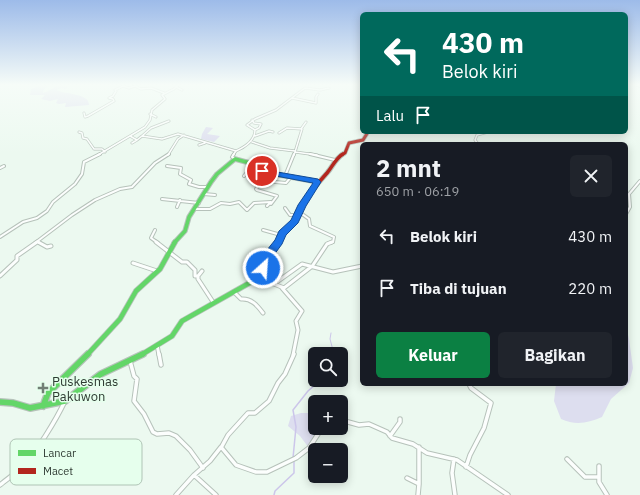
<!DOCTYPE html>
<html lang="id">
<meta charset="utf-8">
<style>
body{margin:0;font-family:"IBM Plex Sans",sans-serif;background:#20242c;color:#f1f3f6;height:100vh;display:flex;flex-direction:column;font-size:15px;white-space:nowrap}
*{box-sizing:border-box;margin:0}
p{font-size:13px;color:#9ea1a6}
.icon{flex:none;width:22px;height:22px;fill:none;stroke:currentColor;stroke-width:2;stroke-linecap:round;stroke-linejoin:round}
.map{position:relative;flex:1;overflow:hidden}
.side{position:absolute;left:360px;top:142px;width:268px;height:244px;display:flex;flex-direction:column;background:#171b24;border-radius:6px;box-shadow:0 2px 10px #0003}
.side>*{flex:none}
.top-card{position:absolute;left:360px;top:12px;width:268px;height:122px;border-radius:6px;box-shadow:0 2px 10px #0003;background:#00695c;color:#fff;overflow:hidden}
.buttons{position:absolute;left:308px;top:347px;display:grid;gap:8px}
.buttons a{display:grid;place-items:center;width:40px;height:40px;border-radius:6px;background:#171b24;box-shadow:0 2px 10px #0003;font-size:20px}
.pin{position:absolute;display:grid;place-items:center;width:34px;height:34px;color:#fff;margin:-17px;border:2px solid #fff;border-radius:50%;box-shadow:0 1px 4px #0007}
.me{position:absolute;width:44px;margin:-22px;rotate:26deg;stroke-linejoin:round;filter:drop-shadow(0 0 3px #0008)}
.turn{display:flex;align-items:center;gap:14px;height:84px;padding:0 16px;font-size:18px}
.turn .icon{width:52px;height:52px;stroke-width:2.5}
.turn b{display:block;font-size:28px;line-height:34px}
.then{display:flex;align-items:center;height:38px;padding:0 16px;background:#0003;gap:8px;font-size:15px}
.round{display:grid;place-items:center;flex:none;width:42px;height:42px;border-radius:6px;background:#20242c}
.overview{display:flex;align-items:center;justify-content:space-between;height:68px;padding:0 16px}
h1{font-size:24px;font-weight:700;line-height:30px}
.action{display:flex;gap:8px;margin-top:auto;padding:8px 16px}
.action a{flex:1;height:46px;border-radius:6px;background:#0b8043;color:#fff;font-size:16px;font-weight:700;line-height:46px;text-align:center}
.action a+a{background:#20242c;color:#f1f3f6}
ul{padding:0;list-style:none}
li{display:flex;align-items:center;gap:12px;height:52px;padding:0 16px}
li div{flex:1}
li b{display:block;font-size:15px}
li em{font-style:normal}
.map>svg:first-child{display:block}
.green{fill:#dddeef}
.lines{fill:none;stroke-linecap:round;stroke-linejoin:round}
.stream-far1{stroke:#ccc6ea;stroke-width:1}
.stream{stroke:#ccc6ea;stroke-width:1.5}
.street-far3-casing{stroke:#b6c2ba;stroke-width:3}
.street-far2-casing{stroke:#b6c2ba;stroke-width:4}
.street-far1-casing{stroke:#b6c2ba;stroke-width:5}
.street-casing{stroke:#b6c2ba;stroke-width:5.5}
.fast-far2-casing{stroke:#b6c2ba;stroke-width:5.5}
.fast-far1-casing{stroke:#b6c2ba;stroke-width:6}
.fast-casing{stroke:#b6c2ba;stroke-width:8}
.jam-far1-casing{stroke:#b6c2ba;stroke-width:4.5}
.jam-casing{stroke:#b6c2ba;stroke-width:5.5}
.street-far3{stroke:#fcfefd;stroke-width:1.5}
.street-far2{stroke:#fcfefd;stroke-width:2}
.street-far1{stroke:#fcfefd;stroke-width:3}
.street{stroke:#fcfefd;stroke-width:3.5}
.fast-far2{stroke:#63d668;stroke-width:3.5}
.fast-far1{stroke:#63d668;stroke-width:4.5}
.fast{stroke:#63d668;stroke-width:5.5}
.jam-far1{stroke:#b3261e;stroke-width:3}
.jam{stroke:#b3261e;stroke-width:3.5}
.route{fill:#1a73e8;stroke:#114b97}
.poi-dot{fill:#717e75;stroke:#e6ffed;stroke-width:1.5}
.labels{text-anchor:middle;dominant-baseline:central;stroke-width:3;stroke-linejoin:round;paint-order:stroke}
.near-poi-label{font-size:13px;fill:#2f3b33;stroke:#e6ffed;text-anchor:start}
.key{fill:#e6ffed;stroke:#afc4b5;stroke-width:1}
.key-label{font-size:11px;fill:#2f3b33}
</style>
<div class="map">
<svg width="640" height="495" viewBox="0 0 640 495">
<rect width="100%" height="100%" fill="#ecf9f0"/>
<path class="green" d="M 42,85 L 50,85 L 44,89 L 43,93 C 50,91 56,85 63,85 L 63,87 L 69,85 L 66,89 L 61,88 L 56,90 C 67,95 89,93 89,105 L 65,107 L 66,103 L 59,104 L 56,103 L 58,99 L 50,101 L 41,99 L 45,95 L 30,95 L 31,89 Z
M 206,127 L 213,128 L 207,134 L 220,136 L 214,142 L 201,139 L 202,134 Z
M 626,326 L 629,339 L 633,368 L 629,383 L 611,399 L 602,417 C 588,423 576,426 561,419 L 554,401 L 556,384 L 626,384 Z
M 301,413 L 315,413 L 315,428 L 320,428 L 309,448 L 300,436 L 288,426 L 291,416 Z"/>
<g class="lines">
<path class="stream-far1" d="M 331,333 L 330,339 L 334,354"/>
<path class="stream" d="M 293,458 L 296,427 L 293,410 L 308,391 L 316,384 L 316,380
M 274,495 L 275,491 L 294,473 L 294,461"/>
<defs>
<path id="street-far3" d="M 636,85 L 640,86
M 176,87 L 182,90
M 292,98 L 316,103 L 316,97 L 318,94
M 84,113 L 85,117 L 88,116 L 114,101 L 113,99 L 109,98 L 113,96 L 116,91 L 115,90 L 123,86 L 129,88 L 135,86 L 141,89 L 151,88 L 164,93
M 150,114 L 156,117
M 252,120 L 254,123 L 261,124 L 259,128 L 255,130
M 301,129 L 306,122
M 79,132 L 82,133 L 83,138 L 87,139 L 94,149 L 102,149 L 105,152
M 279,133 L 287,128 L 302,129 L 295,152 L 317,155
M 130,136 L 137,140 L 142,136 L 162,139 L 178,134 L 236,151 L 233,155
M 142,136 L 151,128 L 169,121
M 255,136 L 269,131 L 273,132
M 252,142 L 270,148 L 295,151
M 132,143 L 137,140
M 478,144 L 475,140 L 477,135 L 488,132
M 199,145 L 205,143
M 236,151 C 245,147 255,141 255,130 L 247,125 L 255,119 L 276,110 L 305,88 L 320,90 L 329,88
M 98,155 L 145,127 L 150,120 L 152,110 L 165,99 L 162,95 L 174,89 L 178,85
M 168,155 L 178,139 L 184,135
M 294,155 L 295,152"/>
<path id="street-far2" d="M 234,154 L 232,157 L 235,159
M 310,154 L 335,160
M 167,166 L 181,168 L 180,174 L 191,180 L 189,184 L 199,187 L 208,187
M 0,168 L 4,166
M 263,172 L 257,174 L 253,180 L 286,183 L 291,177
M 244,176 L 249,170 L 253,170 L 261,166
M 285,176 L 294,154
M 261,182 L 256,189 L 257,190 L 277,196 L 271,204
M 204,194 L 215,195
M 162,199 L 199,203
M 221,203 L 230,204 L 239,202 L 247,210 L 254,203 L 271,202 L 267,206
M 177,207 L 180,200
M 285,208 L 290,215 L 299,215
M 195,209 L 210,209 L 221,203
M 299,214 L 302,214 L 309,219 L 310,226 L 334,237 L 333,242 L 329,243
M 626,214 L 630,207 L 629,194 L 640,181
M 155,230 L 151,238 L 158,243
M 263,230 L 281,235
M 0,237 L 23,222 L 37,218 L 47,211 L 53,202 L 75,184 L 82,174 L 84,162 L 100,154
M 38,242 L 40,243
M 35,243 L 72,215 L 95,200 L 120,189 L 132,187 L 155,163 L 169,154"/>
<path id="street-far1" d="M 38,242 L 47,247 L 51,246
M 156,242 L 182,262 L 187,262 L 195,270 L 195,276 L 198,276
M 133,263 L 157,271
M 313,265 L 327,244 L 332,242
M 202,271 L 198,276 L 198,279 L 213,302
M 0,276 L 17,260 L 17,256 L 37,242
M 262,276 L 274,284 L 302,264 L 333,272 L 362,266
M 274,284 L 284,288 L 311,267
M 282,288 L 302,311 L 296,321 L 298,330 L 293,355
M 234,292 L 241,299 C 251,298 257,305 263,313
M 157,345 L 159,355"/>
<path id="street" d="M 159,354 L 161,365
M 130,361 L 134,376 L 137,379 L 134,401 L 144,414 L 153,432 L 157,434 L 169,433 L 176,436 L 190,450 L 203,468
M 341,420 L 359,425 L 369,424 L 387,432 L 392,438 L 413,444 L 427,453 L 457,460 L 508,495
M 390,436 L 400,422 L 400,419
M 222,446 L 228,435 L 248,413 L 255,413 L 269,401 L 278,383 L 285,374 L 294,354
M 454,459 L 452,473 L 455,495
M 567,459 L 585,477 L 598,477
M 599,466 L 599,482 L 607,495
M 466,467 L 470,455 L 484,428 L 491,403 L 471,388 L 469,384
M 407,478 L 419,484 L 419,447
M 0,485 C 7,479 15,474 22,467 C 36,453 56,420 65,401
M 176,495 L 194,475
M 216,495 L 194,475 L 210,461 L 221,447 L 236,465 L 256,472 L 267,472 L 296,458 L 309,448 L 322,428
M 418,495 L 419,484"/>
<path id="fast-far2" d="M 174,243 L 185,231 L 189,217 L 211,182 L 217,174 L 235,159 L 261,166 L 263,172 L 318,182
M 276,243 L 291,225"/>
<path id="fast-far1" d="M 87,355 L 120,319 L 136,291 L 160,269 L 175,242
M 141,355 L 172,336 L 182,321 L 260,277 L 277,242"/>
<path id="fast" d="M 0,402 L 13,403 L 30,408 L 65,401 L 101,374 L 143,354
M 43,406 L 48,393 L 88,354"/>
<path id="jam-far1" d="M 341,155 L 345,153 L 349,143 L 363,140 L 368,132"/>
<path id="jam" d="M 291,225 C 297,219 299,210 303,203 C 310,192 318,183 327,173 C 333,166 335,159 343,154"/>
</defs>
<use href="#street-far3" class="street-far3-casing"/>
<use href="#street-far2" class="street-far2-casing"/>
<use href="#street-far1" class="street-far1-casing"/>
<use href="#street" class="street-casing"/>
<use href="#fast-far2" class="fast-far2-casing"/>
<use href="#fast-far1" class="fast-far1-casing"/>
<use href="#fast" class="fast-casing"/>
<use href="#jam-far1" class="jam-far1-casing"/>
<use href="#jam" class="jam-casing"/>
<use href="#street-far3" class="street-far3"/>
<use href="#street-far2" class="street-far2"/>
<use href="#street-far1" class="street-far1"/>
<use href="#street" class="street"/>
<use href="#fast-far2" class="fast-far2"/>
<use href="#fast-far1" class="fast-far1"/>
<use href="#fast" class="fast"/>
<use href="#jam-far1" class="jam-far1"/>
<use href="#jam" class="jam"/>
</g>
<linearGradient id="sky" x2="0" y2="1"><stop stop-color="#9dbbe9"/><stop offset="0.55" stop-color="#f6fcf8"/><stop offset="1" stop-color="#f6fcf8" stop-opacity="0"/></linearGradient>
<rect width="640" height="154" fill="url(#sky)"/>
<path class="route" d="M 260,169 L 318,179 L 321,182 L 306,206 L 298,223 L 286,235 L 282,244 L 271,259 L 266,271 L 260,271 L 258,268 L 263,255 L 275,240 L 279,231 L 291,220 L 298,205 L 313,183 L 260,173 Z"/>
<path class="poi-dot" d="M41 382h4v4h4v4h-4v4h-4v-4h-4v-4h4z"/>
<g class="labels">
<g class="near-poi-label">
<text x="52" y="381">Puskesmas<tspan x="52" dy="15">Pakuwon</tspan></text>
</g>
</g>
<rect x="10" y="439" width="132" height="46" rx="6" class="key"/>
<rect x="18" y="450" width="18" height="6" fill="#63d668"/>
<rect x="18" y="468" width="18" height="6" fill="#b3261e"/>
<g class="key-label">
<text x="43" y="457">Lancar</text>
<text x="43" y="475">Macet</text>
</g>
</svg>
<div class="buttons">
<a><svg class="icon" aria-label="search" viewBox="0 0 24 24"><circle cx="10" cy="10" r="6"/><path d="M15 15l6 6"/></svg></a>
<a>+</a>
<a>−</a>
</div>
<div class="pin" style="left:262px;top:171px;background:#d93025"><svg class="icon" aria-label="arrive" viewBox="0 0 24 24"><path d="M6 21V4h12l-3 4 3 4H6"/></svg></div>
<svg class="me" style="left:263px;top:268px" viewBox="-20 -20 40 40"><circle r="17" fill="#1a73e8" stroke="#fff" stroke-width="3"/><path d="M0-11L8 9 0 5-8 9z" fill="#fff"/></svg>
<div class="top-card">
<div class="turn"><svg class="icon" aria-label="left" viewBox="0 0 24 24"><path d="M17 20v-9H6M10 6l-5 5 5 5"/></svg><div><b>430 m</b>Belok kiri</div></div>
<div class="then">Lalu<svg class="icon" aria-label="arrive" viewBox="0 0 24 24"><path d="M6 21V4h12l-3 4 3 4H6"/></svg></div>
</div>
<section class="side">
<div class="overview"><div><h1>2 mnt</h1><p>650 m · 06:19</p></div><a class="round"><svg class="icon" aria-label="close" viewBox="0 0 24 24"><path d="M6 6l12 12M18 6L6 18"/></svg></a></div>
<ul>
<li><svg class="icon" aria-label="left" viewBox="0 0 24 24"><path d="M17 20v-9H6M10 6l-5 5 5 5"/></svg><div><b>Belok kiri</b></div><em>430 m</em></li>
<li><svg class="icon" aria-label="arrive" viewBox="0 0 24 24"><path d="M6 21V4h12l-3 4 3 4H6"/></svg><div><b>Tiba di tujuan</b></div><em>220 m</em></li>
</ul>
<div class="action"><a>Keluar</a><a>Bagikan</a></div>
</section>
</div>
